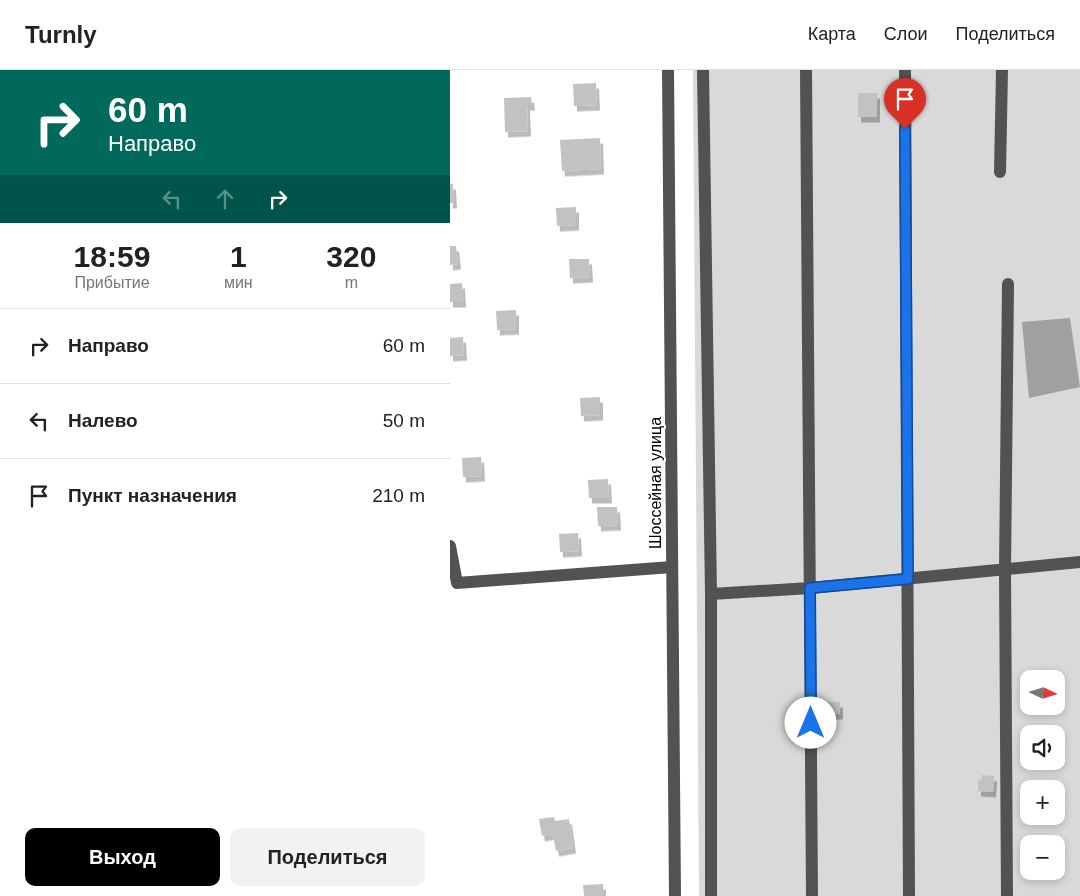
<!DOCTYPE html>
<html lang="ru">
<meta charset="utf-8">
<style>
body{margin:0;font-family:Helvetica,sans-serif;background:#f2f2f2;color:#222;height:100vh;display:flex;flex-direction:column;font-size:19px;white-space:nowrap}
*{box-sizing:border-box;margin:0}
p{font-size:16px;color:#767676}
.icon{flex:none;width:28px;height:28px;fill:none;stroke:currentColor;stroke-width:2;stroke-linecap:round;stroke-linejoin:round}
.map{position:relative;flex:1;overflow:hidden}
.drawer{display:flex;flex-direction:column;background:#fff;width:450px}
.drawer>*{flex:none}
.hud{background:#00695c;color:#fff;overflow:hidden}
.needle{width:32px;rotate:94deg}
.tools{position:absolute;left:570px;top:600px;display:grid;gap:10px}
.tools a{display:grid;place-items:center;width:45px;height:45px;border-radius:10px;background:#fff;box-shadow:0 2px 8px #0003;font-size:25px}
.pin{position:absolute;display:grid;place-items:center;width:42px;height:42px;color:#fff;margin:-51px -21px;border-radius:50% 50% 50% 0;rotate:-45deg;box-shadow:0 0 5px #0007}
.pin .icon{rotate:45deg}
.me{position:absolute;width:55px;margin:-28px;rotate:0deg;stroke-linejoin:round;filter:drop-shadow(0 0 4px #0008)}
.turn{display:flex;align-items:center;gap:18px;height:105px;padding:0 25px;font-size:22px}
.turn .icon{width:65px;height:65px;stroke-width:2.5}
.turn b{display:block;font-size:35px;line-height:42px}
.lanes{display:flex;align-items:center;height:48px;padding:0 25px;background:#0003;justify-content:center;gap:25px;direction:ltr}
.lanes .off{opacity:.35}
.eta{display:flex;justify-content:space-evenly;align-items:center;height:85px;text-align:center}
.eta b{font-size:30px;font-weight:700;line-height:35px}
.button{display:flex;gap:10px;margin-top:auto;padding:10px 25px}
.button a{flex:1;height:58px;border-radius:10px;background:#000;color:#fff;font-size:20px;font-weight:700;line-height:58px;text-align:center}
.button a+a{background:#f2f2f2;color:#222}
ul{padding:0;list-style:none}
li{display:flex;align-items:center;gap:15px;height:75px;padding:0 25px;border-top:1px solid #e0e0e0}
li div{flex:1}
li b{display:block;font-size:19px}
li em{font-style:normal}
header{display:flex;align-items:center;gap:30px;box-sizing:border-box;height:70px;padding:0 25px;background:#fff;border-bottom:1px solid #e0e0e0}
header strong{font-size:24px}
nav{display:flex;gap:28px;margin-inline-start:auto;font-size:18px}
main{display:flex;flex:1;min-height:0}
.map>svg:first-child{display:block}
.green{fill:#d9d9d9;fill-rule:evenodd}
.water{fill:#a0a0a0}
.building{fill:#c2c2c2;filter:url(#shadow)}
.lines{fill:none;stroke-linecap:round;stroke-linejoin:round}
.minor{stroke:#525252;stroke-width:12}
.route-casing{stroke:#114b97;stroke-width:12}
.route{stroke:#1a73e8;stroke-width:9}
.labels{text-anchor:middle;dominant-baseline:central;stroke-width:4;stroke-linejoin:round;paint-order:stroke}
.street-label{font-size:16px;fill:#000;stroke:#fff}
</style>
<header>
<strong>Turnly</strong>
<nav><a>Карта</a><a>Слои</a><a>Поделиться</a></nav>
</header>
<main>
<section class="drawer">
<div class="hud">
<div class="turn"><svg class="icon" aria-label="right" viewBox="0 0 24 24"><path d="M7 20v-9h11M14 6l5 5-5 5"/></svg><div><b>60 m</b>Направо</div></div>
<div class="lanes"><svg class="icon off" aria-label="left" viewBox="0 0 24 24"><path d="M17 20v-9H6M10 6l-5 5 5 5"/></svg><svg class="icon off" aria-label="ahead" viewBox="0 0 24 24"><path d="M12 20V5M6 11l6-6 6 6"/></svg><svg class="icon" aria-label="right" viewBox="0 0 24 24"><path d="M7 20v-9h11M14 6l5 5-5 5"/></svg></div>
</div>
<div class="eta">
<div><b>18:59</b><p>Прибытие</p></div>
<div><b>1</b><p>мин</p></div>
<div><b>320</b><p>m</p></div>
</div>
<ul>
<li><svg class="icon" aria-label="right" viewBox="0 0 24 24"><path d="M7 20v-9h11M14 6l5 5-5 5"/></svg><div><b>Направо</b></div><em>60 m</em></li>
<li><svg class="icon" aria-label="left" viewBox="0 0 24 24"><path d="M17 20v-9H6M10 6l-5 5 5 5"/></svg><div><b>Налево</b></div><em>50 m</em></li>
<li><svg class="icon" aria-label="arrive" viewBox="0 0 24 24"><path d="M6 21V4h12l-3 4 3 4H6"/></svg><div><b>Пункт назначения</b></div><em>210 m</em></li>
</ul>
<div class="button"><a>Выход</a><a>Поделиться</a></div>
</section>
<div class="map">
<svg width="630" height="826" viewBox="0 0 630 826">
<defs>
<filter id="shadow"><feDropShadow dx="3" dy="5.5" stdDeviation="0" flood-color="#0004"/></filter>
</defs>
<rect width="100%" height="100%" fill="#fff"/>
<path class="green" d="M 243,0 L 630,0 L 630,826 L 249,826 ZM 579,609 L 606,609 L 606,636 L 579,636 ZM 579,664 L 606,664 L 606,691 L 579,691 ZM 579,719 L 606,719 L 606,746 L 579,746 ZM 579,774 L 606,774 L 606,801 L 579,801 Z"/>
<path class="water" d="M 620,248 L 630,317 L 579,328 L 572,252 Z"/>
<path class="building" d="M 146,13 L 147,35 L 124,36 L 123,14 Z
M 408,23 L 427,23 L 427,47 L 408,47 Z
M 81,27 L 82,35 L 77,35 L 78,61 L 55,62 L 54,28 Z
M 150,68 L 151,99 L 112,101 L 110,70 Z
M 0,114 L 3,114 L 4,133 L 0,133 Z
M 126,137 L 126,155 L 107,156 L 106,138 Z
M 0,176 L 6,176 L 8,194 L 0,195 Z
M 119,189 L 139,189 L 140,207 L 120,208 Z
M 12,213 L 13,232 L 0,232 L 0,214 Z
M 66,240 L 66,259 L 47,260 L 46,241 Z
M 13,267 L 14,285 L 0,286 L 0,268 Z
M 150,327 L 150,345 L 131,346 L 130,328 Z
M 31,387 L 32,406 L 13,407 L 12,388 Z
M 158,409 L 159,428 L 139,428 L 138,410 Z
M 147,437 L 167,437 L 168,455 L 148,456 Z
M 128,463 L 129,481 L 110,482 L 109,464 Z
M 372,632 L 390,632 L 390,644 L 372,644 Z
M 532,705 L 544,706 L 543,722 L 528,721 L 528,710 L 531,711 Z
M 104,747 L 105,751 L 119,749 L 123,778 L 106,781 L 103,764 L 92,766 L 89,749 Z
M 153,814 L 153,826 L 134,826 L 133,815 Z"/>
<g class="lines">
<path class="minor" d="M 218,0 L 225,826
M 253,0 L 261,524 L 261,826
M 356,0 L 362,826
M 455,0 L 459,826
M 550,102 L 552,0
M 0,476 L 7,513 L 222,497
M 261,524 L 360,518 L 630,492
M 557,826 L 555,500 L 558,214"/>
</g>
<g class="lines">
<defs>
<path id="route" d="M 361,653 L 360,518 L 458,509 L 455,59"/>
</defs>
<use href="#route" class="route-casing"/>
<use href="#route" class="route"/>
</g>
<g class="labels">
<g class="street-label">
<text transform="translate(205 413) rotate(-90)">Шоссейная улица</text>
</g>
</g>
</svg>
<div class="tools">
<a><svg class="needle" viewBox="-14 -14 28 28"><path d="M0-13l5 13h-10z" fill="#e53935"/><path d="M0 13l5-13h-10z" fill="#767676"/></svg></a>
<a><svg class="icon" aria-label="sound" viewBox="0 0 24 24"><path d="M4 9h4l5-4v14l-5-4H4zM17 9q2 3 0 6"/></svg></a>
<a>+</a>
<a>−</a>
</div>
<div class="pin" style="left:455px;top:59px;background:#d93025"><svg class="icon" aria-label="arrive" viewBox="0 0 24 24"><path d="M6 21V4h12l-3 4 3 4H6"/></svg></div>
<svg class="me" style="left:361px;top:653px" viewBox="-20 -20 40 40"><circle r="19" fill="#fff"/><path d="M0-13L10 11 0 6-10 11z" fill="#1a73e8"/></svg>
</div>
</main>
